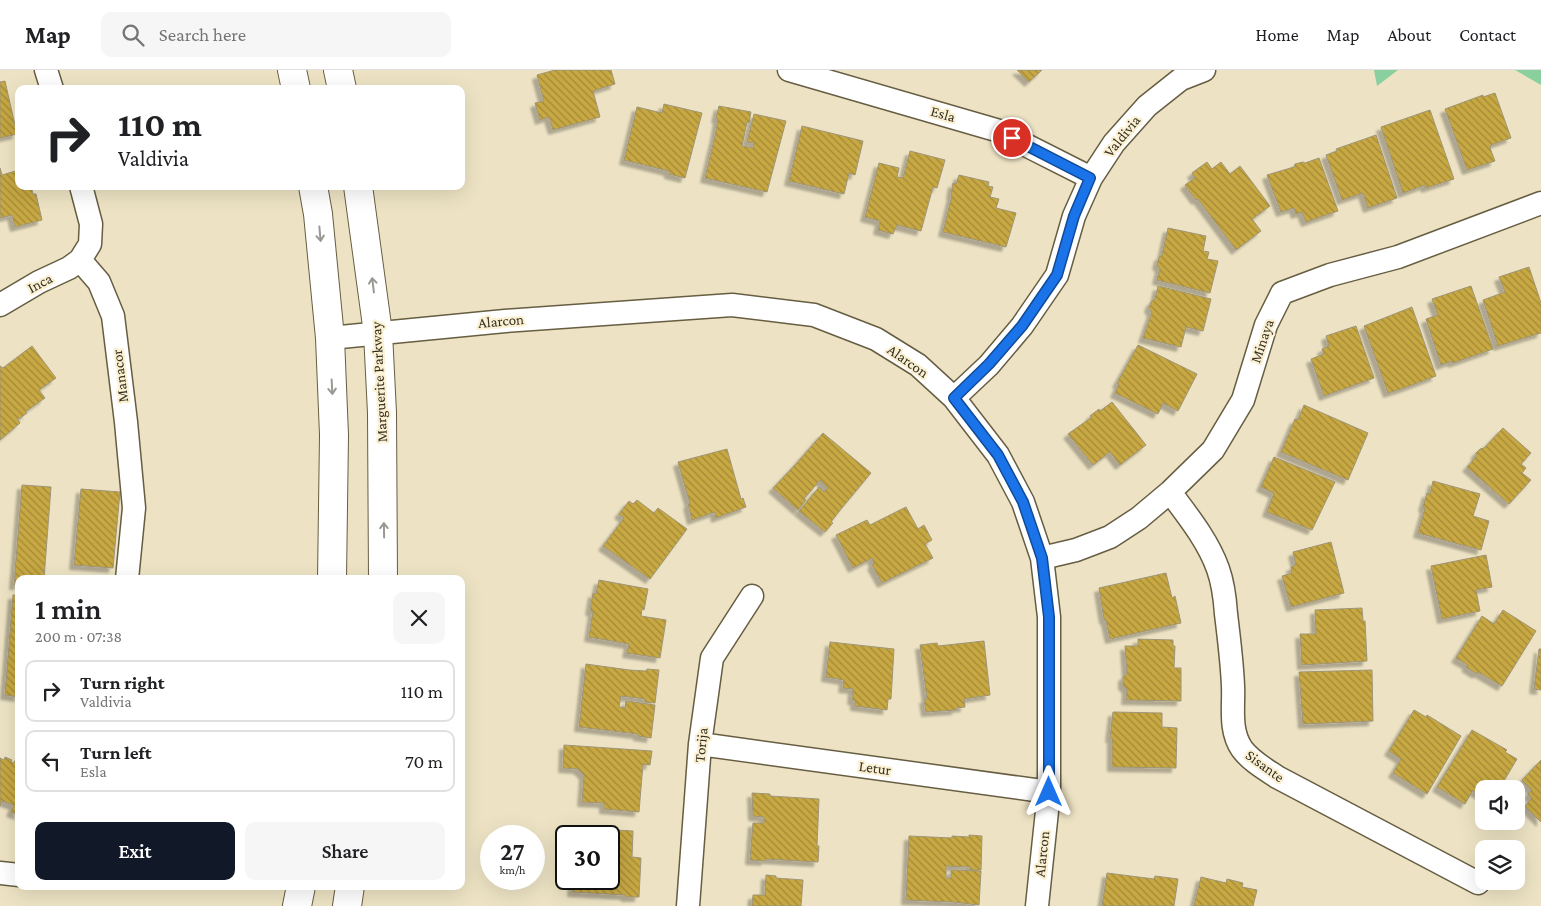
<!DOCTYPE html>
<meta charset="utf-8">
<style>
body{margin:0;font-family:"Crimson Pro",serif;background:#f6f6f6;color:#202124;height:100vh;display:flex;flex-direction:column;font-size:19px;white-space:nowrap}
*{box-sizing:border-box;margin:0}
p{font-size:16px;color:#757577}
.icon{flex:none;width:28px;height:28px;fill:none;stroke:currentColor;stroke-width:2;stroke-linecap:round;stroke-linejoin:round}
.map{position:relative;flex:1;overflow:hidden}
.details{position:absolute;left:15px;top:505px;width:450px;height:315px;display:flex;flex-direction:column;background:#fff;border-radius:10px;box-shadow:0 5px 20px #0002}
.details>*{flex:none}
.hud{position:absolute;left:15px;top:15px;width:450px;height:105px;border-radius:10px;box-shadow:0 5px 20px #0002;background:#fff;color:#202124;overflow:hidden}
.controls{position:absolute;left:1475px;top:710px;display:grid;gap:10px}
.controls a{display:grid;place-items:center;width:50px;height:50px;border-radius:10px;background:#fff;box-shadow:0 5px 20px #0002;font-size:25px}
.speed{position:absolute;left:480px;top:755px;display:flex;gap:10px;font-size:25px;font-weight:700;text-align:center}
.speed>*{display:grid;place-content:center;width:65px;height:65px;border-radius:50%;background:#fff;box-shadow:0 5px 20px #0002;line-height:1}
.speed small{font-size:12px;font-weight:400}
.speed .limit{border:2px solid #111;border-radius:8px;background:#fff;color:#111}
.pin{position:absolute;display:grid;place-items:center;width:42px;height:42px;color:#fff;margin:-21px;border:2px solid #fff;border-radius:50%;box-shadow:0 1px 5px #0007}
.me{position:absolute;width:55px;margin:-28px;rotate:0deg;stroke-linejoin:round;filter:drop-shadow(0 0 4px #0008)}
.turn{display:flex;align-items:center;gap:18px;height:105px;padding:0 20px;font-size:22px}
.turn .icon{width:65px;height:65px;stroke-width:2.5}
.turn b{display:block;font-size:35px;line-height:42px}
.round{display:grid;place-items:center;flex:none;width:52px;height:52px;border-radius:10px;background:#f6f6f6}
.overview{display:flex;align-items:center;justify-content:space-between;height:85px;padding:0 20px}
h1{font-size:30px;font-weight:600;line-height:38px}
.cta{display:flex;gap:10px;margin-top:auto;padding:10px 20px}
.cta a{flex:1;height:58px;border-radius:10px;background:#111827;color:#fff;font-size:20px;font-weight:600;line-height:58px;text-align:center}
.cta a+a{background:#f6f6f6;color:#202124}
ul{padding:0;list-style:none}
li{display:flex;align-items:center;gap:15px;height:62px;margin:0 10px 8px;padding:0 10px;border:2px solid #e0e0e0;border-radius:10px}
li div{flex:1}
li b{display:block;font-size:19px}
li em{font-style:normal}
header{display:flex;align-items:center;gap:30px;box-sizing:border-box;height:70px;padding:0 25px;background:#fff;border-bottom:1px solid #e0e0e0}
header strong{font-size:24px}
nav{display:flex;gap:28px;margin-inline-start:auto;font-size:18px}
.search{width:350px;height:45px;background:#f6f6f6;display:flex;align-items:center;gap:12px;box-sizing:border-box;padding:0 18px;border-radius:10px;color:#757577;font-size:19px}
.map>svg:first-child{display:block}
.green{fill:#8acf9e}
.building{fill:url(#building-back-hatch);stroke:#9e9578;filter:url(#shadow)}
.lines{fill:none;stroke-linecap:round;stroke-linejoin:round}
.minor-casing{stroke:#665d42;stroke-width:25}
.primary-casing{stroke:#665d42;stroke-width:30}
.minor{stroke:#fff;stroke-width:22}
.primary{stroke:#fff;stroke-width:28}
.oneway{stroke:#9a9892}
.route-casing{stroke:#114b97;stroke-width:12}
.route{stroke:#1a73e8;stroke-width:9}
.labels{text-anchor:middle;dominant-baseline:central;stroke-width:4.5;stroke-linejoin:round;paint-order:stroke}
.street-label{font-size:15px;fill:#353125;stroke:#fbf0d1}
</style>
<header>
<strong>Map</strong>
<div class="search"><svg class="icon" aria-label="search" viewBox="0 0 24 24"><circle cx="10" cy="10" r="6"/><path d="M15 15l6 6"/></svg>Search here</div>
<nav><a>Home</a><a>Map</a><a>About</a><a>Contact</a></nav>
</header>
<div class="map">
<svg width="1541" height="836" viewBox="0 0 1541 836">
<defs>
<pattern id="building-back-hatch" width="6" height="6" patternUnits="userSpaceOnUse" patternTransform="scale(1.25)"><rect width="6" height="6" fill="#c7a842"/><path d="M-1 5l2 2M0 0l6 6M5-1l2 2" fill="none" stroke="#a28937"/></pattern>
<filter id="shadow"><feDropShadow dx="-4.5" dy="4.5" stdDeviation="1" flood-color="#0004"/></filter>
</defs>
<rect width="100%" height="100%" fill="#ede3c4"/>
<path class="green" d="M 1374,0 L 1398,0 L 1377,16 Z
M 1515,0 L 1541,0 L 1541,15 Z"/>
<path class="building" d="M 555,0 L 611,0 L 615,14 L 593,21 L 600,47 L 553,60 L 549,47 L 540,50 L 535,33 L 544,31 L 537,5 Z
M 1017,0 L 1042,0 L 1029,12 Z
M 5,11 L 17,64 L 0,68 L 0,12 Z
M 1495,23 L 1511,68 L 1491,75 L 1490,78 L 1495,91 L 1467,100 L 1445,39 L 1483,25 L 1483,27 Z
M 664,34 L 702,43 L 685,108 L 669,104 L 669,101 L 624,90 L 637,37 L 662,43 Z
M 719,36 L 751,42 L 749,53 L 747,52 L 742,76 L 753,78 L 754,73 L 747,72 L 754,44 L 786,51 L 767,122 L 705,108 L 715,66 L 718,49 L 716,48 Z
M 1430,40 L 1454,109 L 1426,118 L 1425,115 L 1403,123 L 1381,57 Z
M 802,56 L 863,71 L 855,105 L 849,103 L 844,124 L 789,111 Z
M 1376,65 L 1397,128 L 1368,138 L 1363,123 L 1342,130 L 1326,85 L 1337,81 L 1336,79 Z
M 910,81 L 945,90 L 937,118 L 933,117 L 921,161 L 897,155 L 893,164 L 878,160 L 880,151 L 865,147 L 879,93 L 899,98 L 897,107 L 903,108 Z
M 1319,88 L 1338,141 L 1306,152 L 1302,142 L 1296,144 L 1294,138 L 1281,142 L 1267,105 L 1294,97 L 1295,94 L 1303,92 L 1305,93 Z
M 1207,92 L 1212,99 L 1221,92 L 1230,104 L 1240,96 L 1270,136 L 1252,149 L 1261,161 L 1236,180 L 1198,129 L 1196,130 L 1185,115 L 1195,108 L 1192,103 Z
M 0,98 L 2,105 L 19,100 L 19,116 L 31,116 L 33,124 L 36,124 L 42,150 L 15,157 L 12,145 L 0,148 Z
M 959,105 L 989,112 L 988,116 L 993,117 L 990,127 L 999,129 L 996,138 L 1016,143 L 1006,177 L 943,162 L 952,125 L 951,125 L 953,113 L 956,114 Z
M 1168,158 L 1206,166 L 1203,181 L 1209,182 L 1207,189 L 1218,191 L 1210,223 L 1157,210 L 1160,198 L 1157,195 L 1159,187 L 1162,185 Z
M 1529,197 L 1541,233 L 1541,263 L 1498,276 L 1483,230 L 1505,222 L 1499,207 Z
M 1158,216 L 1211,229 L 1203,261 L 1186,257 L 1181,277 L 1143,268 L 1152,242 L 1149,238 L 1151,232 L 1155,229 Z
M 1471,216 L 1493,279 L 1453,293 L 1452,291 L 1441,295 L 1426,249 L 1438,245 L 1432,229 Z
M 1412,237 L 1436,306 L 1404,318 L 1388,323 L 1364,256 Z
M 1356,256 L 1374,308 L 1324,326 L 1311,289 L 1324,284 L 1322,279 L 1329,276 L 1326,266 Z
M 1138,275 L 1197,304 L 1178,341 L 1163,333 L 1158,344 L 1115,323 L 1119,314 L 1117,313 Z
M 32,276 L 56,308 L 39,320 L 45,328 L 25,342 L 27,343 L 19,349 L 18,347 L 17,348 L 20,353 L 0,370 L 0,296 L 3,298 Z
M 1112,332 L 1146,375 L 1120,395 L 1110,382 L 1093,395 L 1068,364 L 1092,347 L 1090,346 L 1099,339 L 1100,341 Z
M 1304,335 L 1368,363 L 1348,410 L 1281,382 L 1295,349 L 1298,350 Z
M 1503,358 L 1531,383 L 1521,394 L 1526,398 L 1522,403 L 1531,410 L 1509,434 L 1467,397 L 1476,387 L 1476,383 L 1480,379 L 1484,378 Z
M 823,363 L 871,403 L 841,439 L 831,452 L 833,453 L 825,462 L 799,441 L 819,417 L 824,422 L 828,418 L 820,410 L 804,429 L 806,430 L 798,440 L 773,418 L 795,395 Z
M 727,379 L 741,429 L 743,428 L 746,437 L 716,448 L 715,442 L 692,450 L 688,434 L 690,434 L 678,392 Z
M 1274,387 L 1335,412 L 1312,460 L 1267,442 L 1274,423 L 1261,417 Z
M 1433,411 L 1480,424 L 1473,446 L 1489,451 L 1481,480 L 1418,463 L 1425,438 L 1423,437 L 1427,423 L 1430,424 Z
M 22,415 L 51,417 L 44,509 L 19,509 L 19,515 L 14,515 Z
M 81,419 L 120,422 L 113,498 L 74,495 Z
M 637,430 L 654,443 L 658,438 L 687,459 L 650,509 L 603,476 L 624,448 L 619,444 L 629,431 L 633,434 Z
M 906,437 L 918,459 L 924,455 L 932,470 L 925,474 L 933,488 L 882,513 L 872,495 L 874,494 L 872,488 L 853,498 L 836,465 L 867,450 L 870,455 Z
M 1331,472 L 1344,523 L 1291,537 L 1282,506 L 1292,503 L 1291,497 L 1296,495 L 1293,482 Z
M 1486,485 L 1492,517 L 1476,520 L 1480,541 L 1442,549 L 1431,496 Z
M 1166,503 L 1172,528 L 1175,526 L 1181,553 L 1110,569 L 1106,551 L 1104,549 L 1099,518 Z
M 599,510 L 648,519 L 644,540 L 642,539 L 641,546 L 666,550 L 660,588 L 627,583 L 629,574 L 589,567 L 593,541 L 590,541 L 593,523 L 596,524 Z
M 13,525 L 19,525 L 19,627 L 5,625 Z
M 1362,538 L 1363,551 L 1365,551 L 1367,591 L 1302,595 L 1300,564 L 1316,564 L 1315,540 Z
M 1503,540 L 1536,561 L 1502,616 L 1478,602 L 1477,604 L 1466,597 L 1468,595 L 1456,588 L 1482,546 L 1494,554 Z
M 1138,569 L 1173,570 L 1173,576 L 1175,576 L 1174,598 L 1181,598 L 1181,631 L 1126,630 L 1127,619 L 1123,615 L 1123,607 L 1127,604 L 1125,576 L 1138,576 Z
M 984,571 L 990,625 L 964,629 L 965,637 L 956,638 L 956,640 L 926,642 L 924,629 L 927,629 L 920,575 L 937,573 L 938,576 Z
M 830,572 L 894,579 L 891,629 L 888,629 L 887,640 L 855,636 L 855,630 L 852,630 L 853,619 L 843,618 L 844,610 L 826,607 Z
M 1539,579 L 1541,579 L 1541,620 L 1534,619 Z
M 586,594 L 629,600 L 646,601 L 647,599 L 659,600 L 655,633 L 645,632 L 645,629 L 621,626 L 619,637 L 625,638 L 626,631 L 655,635 L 651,668 L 638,666 L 638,664 L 579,657 Z
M 1372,600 L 1373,651 L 1303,654 L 1299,602 Z
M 1414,640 L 1426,647 L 1427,645 L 1461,666 L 1427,724 L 1393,703 L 1401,689 L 1389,681 Z
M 1113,642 L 1162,643 L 1162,657 L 1177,658 L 1176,698 L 1112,697 L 1112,668 L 1110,668 Z
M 1472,660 L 1507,680 L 1505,682 L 1517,689 L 1499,719 L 1484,719 L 1484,727 L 1473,720 L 1465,734 L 1437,717 Z
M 564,675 L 652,681 L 650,695 L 643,694 L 639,742 L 604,739 L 604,733 L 582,732 L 584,705 L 578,699 L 563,698 Z
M 5,687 L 12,690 L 11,692 L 14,693 L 16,688 L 19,689 L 19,745 L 11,742 L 14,735 L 2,731 L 0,736 L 0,688 L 4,690 Z
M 1541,690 L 1541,752 L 1525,736 L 1532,728 L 1528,724 L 1532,720 L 1522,710 Z
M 752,723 L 770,724 L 770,726 L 819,729 L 817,776 L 819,776 L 818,792 L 766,789 L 765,791 L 750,790 L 753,753 L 764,753 L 764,747 L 753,746 Z
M 577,758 L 633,761 L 632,787 L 641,788 L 639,827 L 626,827 L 625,825 L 572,822 L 573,809 L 609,809 L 609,766 L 577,766 Z
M 969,765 L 982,766 L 981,800 L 970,800 L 970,797 L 946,796 L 946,808 L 951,808 L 951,800 L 981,801 L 979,835 L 953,832 L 906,830 L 909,766 L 952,768 L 952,766 L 969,767 Z
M 1107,803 L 1154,809 L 1155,806 L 1178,809 L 1174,836 L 1102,836 Z
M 766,805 L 776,806 L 776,808 L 803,810 L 801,836 L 752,836 L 753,825 L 765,825 Z
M 1201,807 L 1226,813 L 1227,809 L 1243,813 L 1242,817 L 1257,820 L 1253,836 L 1194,836 Z"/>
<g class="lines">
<defs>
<path id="minor" d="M 46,0 L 52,19
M 789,0 L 996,60 L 1091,108
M 81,116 L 91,154 L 90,174 L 80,190 L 99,212 L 113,246 L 126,352 L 134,438 L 127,509
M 0,235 L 39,212 L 69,198 L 80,190
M 330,268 L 505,251 L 732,235 L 814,245 L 876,269 L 918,295 L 954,328 L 998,385 L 1023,432 L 1042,488 L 1049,547 L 1049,722 L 1037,836
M 954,328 L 989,295 L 1022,256 L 1057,205 L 1074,146 L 1091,108 L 1114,73 L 1147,36 L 1181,9 L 1204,0
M 1170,422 C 1188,446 1208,471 1218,499 C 1223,513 1225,529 1226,544 C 1229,568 1232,592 1233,616 C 1234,637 1229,660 1242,679 C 1251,691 1265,699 1277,707 L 1478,813
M 1042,488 L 1076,480 L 1110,467 L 1139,448 L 1170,422 L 1213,380 L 1243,330 L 1266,255 L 1282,223 L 1330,205 L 1398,187 L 1541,133
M 700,674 L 1049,722
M 0,803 L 19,805
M 688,836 L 700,674 L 712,588 L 752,526"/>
<path id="primary" d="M 292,0 L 296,19
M 338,0 L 342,19
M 313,116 L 318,144 L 330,268 L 334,365 L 332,509
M 358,116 L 378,263 L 382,343 L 383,509
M 297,836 L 301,816
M 347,836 L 350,816"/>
</defs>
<use href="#minor" class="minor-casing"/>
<use href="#primary" class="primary-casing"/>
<use href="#minor" class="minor"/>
<use href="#primary" class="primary"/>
</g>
<defs><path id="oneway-shaft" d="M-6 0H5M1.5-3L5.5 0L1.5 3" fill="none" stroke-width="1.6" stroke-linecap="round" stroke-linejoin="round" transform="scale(1.25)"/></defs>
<g class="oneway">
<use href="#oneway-shaft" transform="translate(320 164) rotate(85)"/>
<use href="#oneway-shaft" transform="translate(373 215) rotate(-97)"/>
<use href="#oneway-shaft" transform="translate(332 317) rotate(87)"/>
<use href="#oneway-shaft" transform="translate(384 460) rotate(-91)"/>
</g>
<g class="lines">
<defs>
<path id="route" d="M 1012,68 L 1090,108 L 1074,146 L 1057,205 L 1022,256 L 989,294 L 954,328 L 998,385 L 1023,432 L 1042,488 L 1049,547 L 1049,722"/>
</defs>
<use href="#route" class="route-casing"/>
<use href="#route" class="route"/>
</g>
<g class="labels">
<g class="street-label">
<text transform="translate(943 44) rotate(16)">Esla</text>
<text transform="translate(1122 66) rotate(-51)">Valdivia</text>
<text transform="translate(40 213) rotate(-28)">Inca</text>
<text transform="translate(501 251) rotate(-5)">Alarcon</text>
<text transform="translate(1262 271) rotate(-71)">Minaya</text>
<text transform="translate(908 291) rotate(35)">Alarcon</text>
<text transform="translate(120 306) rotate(-97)">Manacor</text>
<text transform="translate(379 312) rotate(-93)">Marguerite Parkway</text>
<text transform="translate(701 675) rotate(-84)">Torija</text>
<text transform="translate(1265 696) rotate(36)">Sisante</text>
<text transform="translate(875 698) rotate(8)">Letur</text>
<text transform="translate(1042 784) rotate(-84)">Alarcon</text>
</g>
</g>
</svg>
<div class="controls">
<a><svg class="icon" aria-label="sound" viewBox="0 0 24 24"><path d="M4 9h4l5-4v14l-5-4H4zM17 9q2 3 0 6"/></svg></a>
<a><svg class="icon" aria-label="layers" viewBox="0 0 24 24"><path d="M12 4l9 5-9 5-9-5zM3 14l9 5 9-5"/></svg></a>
</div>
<div class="speed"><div>27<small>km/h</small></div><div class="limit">30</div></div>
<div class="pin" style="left:1012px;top:68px;background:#d93025"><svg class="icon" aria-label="arrive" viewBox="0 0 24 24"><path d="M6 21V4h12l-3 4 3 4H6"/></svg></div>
<svg class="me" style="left:1049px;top:722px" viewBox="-20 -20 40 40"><path d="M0-17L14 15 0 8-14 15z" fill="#1a73e8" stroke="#fff" stroke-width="4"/></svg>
<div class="hud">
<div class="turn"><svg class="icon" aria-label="right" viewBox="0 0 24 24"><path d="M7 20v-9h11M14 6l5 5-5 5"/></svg><div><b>110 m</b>Valdivia</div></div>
</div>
<section class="details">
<div class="overview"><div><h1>1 min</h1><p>200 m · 07:38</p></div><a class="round"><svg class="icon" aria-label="close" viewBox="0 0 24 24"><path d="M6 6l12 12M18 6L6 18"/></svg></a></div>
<ul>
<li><svg class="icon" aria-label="right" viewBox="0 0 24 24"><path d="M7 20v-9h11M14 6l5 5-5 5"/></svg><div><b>Turn right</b><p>Valdivia</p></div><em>110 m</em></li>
<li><svg class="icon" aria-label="left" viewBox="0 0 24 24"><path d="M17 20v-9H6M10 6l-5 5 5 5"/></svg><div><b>Turn left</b><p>Esla</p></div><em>70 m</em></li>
</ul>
<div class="cta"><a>Exit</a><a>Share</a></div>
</section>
</div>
